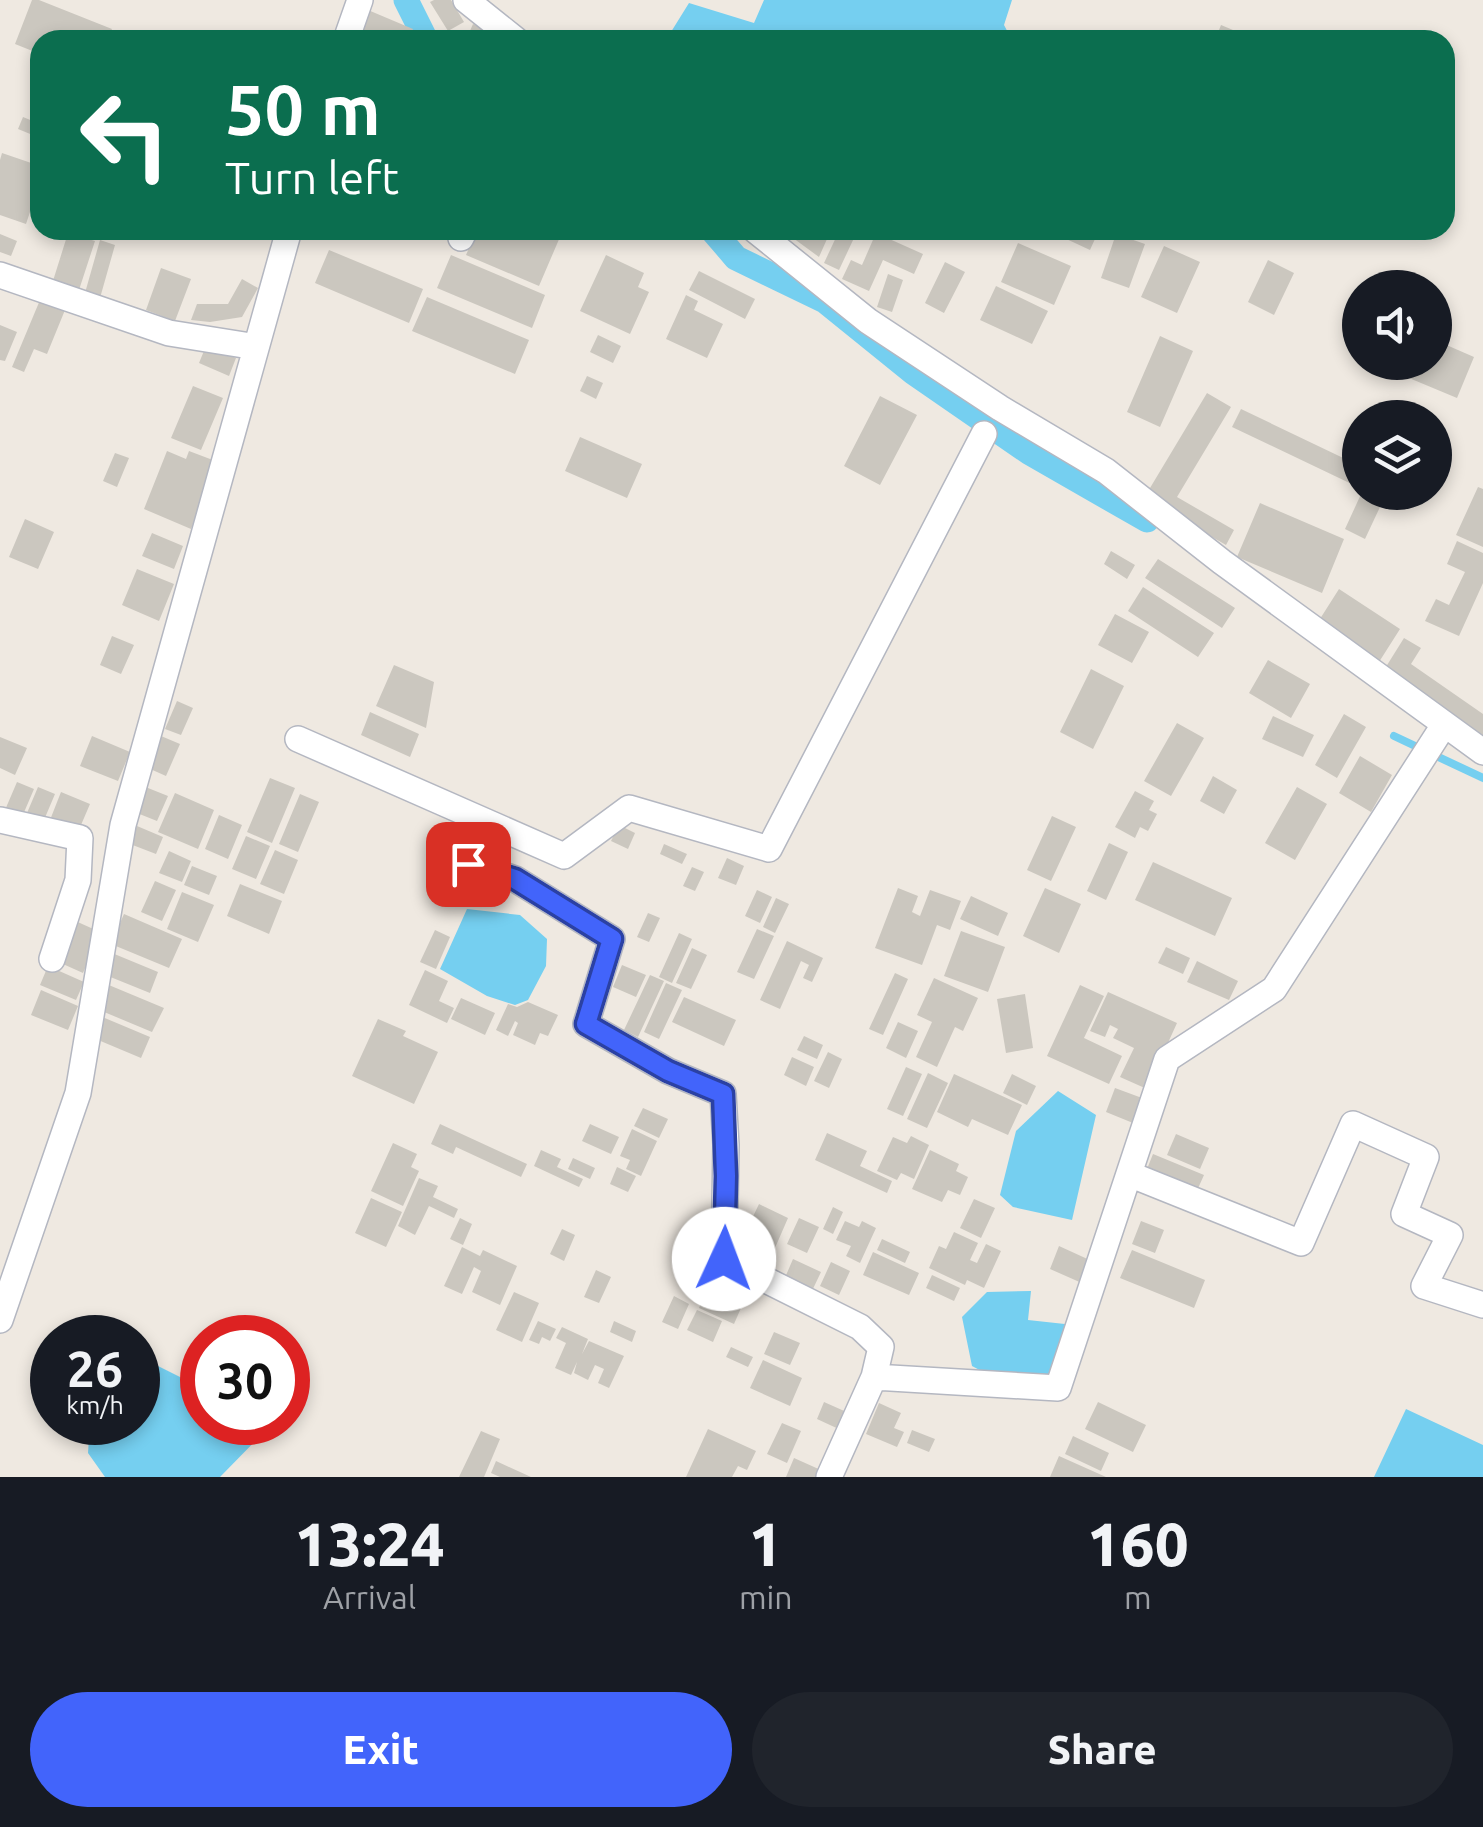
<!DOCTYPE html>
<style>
body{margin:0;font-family:Ubuntu,sans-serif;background:#20242c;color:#f1f3f6;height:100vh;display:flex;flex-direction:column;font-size:38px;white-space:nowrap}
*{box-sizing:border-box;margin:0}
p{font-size:32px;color:#9ea1a6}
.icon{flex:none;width:55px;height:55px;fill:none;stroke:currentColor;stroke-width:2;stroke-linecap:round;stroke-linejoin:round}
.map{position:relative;height:1477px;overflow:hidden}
.details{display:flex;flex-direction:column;background:#171b24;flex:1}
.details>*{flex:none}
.banner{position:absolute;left:30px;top:30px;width:1425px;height:210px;border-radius:30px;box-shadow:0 5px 15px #0003;background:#0b6e4f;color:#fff;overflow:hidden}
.tools{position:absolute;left:1342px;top:270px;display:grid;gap:20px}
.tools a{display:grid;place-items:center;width:110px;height:110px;border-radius:50%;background:#171b24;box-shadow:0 5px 15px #0003;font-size:50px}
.speed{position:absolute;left:30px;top:1315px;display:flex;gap:20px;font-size:50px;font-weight:700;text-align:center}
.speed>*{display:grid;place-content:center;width:130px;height:130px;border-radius:50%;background:#171b24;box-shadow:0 5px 15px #0003;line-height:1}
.speed small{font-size:25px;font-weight:400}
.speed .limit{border:15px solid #d22;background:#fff;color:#111}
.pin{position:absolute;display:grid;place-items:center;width:85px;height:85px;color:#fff;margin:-42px;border-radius:20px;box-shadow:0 5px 15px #0006}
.me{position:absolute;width:110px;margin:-55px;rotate:2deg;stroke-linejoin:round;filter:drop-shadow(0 0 8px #0008)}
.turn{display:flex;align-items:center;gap:35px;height:210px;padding:0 30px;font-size:45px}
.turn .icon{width:130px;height:130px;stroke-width:2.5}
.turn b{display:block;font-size:70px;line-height:85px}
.eta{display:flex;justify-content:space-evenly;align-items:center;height:170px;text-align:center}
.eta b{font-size:60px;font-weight:800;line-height:70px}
.action{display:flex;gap:20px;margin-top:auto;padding:20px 30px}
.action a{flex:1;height:115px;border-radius:60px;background:#4264fb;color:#fff;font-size:40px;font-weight:800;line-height:115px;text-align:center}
.action a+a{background:#20242c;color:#f1f3f6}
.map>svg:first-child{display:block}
.water{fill:#75cff0}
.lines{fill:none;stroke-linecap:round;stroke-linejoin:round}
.stream{stroke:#75cff0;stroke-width:8}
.canal{stroke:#75cff0;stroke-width:25}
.building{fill:#cbc7bf}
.minor-casing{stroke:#b4b7c1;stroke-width:28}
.minor{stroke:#fff;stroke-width:25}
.route-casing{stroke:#2b41a3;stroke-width:25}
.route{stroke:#4264fb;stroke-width:18}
</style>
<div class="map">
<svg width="1483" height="1477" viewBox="0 0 1483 1477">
<rect width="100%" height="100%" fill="#efe9e1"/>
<path class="water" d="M 764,0 L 1012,0 L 1004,25 L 1012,40 L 666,40 L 689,3 L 754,23 Z
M 467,909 L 520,915 L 547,939 L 546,966 L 528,1000 L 515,1005 L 487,996 L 440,969 Z
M 1058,1091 L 1096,1115 L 1072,1220 L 1013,1207 L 1000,1195 L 1016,1131 Z
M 1031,1291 L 1028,1320 L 1074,1325 L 1050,1378 L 987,1374 L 972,1366 L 962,1317 L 987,1292 Z
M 138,1356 L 202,1388 L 202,1422 L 273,1423 L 220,1477 L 105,1477 L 88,1453 L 90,1423 L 138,1422 Z
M 1406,1409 L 1483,1445 L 1483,1477 L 1374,1477 Z"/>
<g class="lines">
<path class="stream" d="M 1394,736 L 1483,778"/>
<path class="canal" d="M 406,0 L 426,40
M 712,230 L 736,258 L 825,301 L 914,373 L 1030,453 L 1147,520"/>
</g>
<path class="building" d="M 32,0 L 39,0 L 112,29 L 107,40 L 40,40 L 40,54 L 15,44 Z
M 434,0 L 451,0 L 464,22 L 448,31 L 430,2 Z
M 368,10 L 413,29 L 409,40 L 356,40 Z
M 473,24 L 507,40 L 466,40 Z
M 1221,25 L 1257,40 L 1215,40 Z
M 23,117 L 40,124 L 40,138 L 18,129 Z
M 2,153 L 40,166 L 40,182 L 26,224 L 0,215 L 0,160 Z
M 477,230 L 563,230 L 539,286 L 466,255 Z
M 799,230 L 831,230 L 819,257 L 793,238 Z
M 1047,230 L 1099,230 L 1090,250 Z
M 839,231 L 854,238 L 839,270 L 824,263 Z
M 68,233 L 95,241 L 78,293 L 52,284 Z
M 876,233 L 923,254 L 914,274 L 883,260 L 869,291 L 842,279 L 851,260 L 862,265 Z
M 0,234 L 17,241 L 11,256 L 0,252 Z
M 1116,234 L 1145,244 L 1129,288 L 1101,278 Z
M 100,240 L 115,245 L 100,298 L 85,293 Z
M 1018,243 L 1071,266 L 1054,305 L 1001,282 Z
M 1164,246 L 1200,262 L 1177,313 L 1141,297 Z
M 329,250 L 423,289 L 409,323 L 315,283 Z
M 451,255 L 545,295 L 532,328 L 437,288 Z
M 606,255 L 644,273 L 638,287 L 649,292 L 630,334 L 580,311 Z
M 1268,260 L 1294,273 L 1274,315 L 1248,302 Z
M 945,262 L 965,272 L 944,313 L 925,303 Z
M 161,268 L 191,279 L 175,321 L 146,310 Z
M 699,271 L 755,299 L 745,319 L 689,290 Z
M 888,274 L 903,280 L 892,312 L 877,307 Z
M 242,279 L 258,288 L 242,317 L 210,322 L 191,320 L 197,304 L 228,304 Z
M 996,286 L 1048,311 L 1032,344 L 980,320 Z
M 686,295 L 698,301 L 694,310 L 723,324 L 707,358 L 666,339 Z
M 427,297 L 529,340 L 515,374 L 412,331 Z
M 40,300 L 65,310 L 47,354 L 34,349 L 24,372 L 12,367 Z
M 0,325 L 17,332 L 5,361 L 0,360 Z
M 598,335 L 621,346 L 613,363 L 590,352 Z
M 1160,336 L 1193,351 L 1160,427 L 1127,412 Z
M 1435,340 L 1474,357 L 1457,398 L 1373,363 L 1435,362 Z
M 206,346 L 236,358 L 229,376 L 199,363 Z
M 587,376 L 603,383 L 596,399 L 580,391 Z
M 193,386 L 223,398 L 201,450 L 171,438 Z
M 1207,393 L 1231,407 L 1177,497 L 1234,530 L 1226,545 L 1144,498 Z
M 880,396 L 917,415 L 880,485 L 844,466 Z
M 1241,409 L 1360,466 L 1360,488 L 1232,427 Z
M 580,437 L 642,464 L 627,498 L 565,471 Z
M 167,451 L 186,459 L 189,451 L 218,462 L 191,529 L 144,509 Z
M 115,453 L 129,458 L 117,487 L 103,481 Z
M 1478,487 L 1483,489 L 1483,547 L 1456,535 Z
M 1362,492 L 1387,492 L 1365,539 L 1345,529 Z
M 1260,503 L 1344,539 L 1322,593 L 1237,557 Z
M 25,519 L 54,532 L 38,569 L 9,557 Z
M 152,533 L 183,546 L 174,569 L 142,556 Z
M 1457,541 L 1483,553 L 1483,583 L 1459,636 L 1425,621 L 1436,599 L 1449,605 L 1465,572 L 1447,564 Z
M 1111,551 L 1135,565 L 1127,579 L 1104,564 Z
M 1158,559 L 1235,608 L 1222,628 L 1145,578 Z
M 137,569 L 174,584 L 159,621 L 122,605 Z
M 1143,587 L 1214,633 L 1198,657 L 1128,611 Z
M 1339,589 L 1400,629 L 1379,662 L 1318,622 Z
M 1115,614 L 1149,632 L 1132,663 L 1098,645 Z
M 112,636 L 134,645 L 121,674 L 100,665 Z
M 1404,638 L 1421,648 L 1411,664 L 1483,714 L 1483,739 L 1384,670 Z
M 1268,660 L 1310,684 L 1291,718 L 1249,693 Z
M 394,665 L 434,682 L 426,728 L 376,706 Z
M 1091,669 L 1124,686 L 1093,749 L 1060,732 Z
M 177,701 L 193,708 L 181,735 L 165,729 Z
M 370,712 L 419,734 L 410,757 L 361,735 Z
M 1344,714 L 1366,727 L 1337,778 L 1315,765 Z
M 1273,716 L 1314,735 L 1303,757 L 1262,739 Z
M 1177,723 L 1204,738 L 1171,796 L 1144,781 Z
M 92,736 L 130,752 L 118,781 L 80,766 Z
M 161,736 L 180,744 L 166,776 L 148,768 Z
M 0,737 L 27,748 L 15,775 L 0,768 Z
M 1360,756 L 1392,775 L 1371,812 L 1339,793 Z
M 1213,776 L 1237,790 L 1224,814 L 1200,801 Z
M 270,778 L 295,788 L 272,843 L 247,832 Z
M 17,782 L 34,789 L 22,817 L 5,810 Z
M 143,786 L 168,796 L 157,821 L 132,811 Z
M 38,787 L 55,794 L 44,820 L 27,813 Z
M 1297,787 L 1327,804 L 1295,860 L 1265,843 Z
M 1135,791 L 1154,801 L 1149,810 L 1157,814 L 1148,831 L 1140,827 L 1135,838 L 1115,827 Z
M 61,792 L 90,804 L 78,832 L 50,820 Z
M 175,793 L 214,810 L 198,849 L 158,832 Z
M 300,794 L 319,802 L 298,852 L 279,844 Z
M 219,815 L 242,825 L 228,859 L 205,849 Z
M 1052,816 L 1076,827 L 1051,881 L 1027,870 Z
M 457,819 L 478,829 L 454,881 L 433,871 Z
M 619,825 L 635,833 L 628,849 L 611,841 Z
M 137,826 L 163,837 L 156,854 L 130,844 Z
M 246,836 L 270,846 L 256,879 L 232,869 Z
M 1109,843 L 1128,852 L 1106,900 L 1087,891 Z
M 664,844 L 687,854 L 682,864 L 660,854 Z
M 275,850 L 298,860 L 284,894 L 260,884 Z
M 169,851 L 191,861 L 182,882 L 159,873 Z
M 727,858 L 744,866 L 736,885 L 718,878 Z
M 1153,862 L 1232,898 L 1215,936 L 1135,900 Z
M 192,866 L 217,876 L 209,895 L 184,885 Z
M 692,867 L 704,872 L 695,891 L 683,886 Z
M 155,881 L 176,890 L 162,921 L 141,912 Z
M 240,884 L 282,901 L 269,934 L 227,916 Z
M 898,888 L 918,896 L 912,912 L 920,916 L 930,890 L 961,901 L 950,930 L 937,925 L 922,965 L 875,948 Z
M 1045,888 L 1081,904 L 1059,953 L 1023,936 Z
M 757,890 L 772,897 L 760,923 L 745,916 Z
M 182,892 L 214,905 L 198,942 L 167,929 Z
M 971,896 L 1008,913 L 998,936 L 960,919 Z
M 776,898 L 789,904 L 775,933 L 763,927 Z
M 648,913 L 660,918 L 649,942 L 637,937 Z
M 124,914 L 182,939 L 169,968 L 111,944 Z
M 71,919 L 100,932 L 83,973 L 54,960 Z
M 757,929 L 774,936 L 754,979 L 737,972 Z
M 435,930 L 450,937 L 436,969 L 420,962 Z
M 961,931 L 1005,947 L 988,992 L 944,976 Z
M 679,933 L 692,939 L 672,983 L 659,977 Z
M 787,941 L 823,958 L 812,982 L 803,978 L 809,965 L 801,961 L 780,1009 L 760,1000 Z
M 1166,947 L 1190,958 L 1183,974 L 1158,963 Z
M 692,948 L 707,955 L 691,989 L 676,983 Z
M 112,953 L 158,972 L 150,993 L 103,974 Z
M 1197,961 L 1238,981 L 1229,1000 L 1187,982 Z
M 622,965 L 646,975 L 636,997 L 613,987 Z
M 48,966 L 84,982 L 76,1000 L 40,985 Z
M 425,970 L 448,981 L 439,1001 L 454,1008 L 447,1023 L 409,1005 Z
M 895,973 L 908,979 L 883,1035 L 869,1029 Z
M 650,975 L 664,981 L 638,1037 L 624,1030 Z
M 934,978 L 978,998 L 963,1031 L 955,1027 L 937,1067 L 916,1057 L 932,1022 L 917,1015 Z
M 104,983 L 164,1008 L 152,1032 L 97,1009 Z
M 666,983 L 682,990 L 659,1039 L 644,1032 Z
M 1080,985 L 1104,996 L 1084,1038 L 1122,1056 L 1109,1084 L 1047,1056 Z
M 41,990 L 78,1006 L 68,1030 L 31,1015 Z
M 1108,992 L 1177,1023 L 1147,1089 L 1120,1077 L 1134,1048 L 1113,1038 L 1118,1029 L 1110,1025 L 1105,1037 L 1090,1031 Z
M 1025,994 L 1033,1048 L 1006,1053 L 997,999 Z
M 684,997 L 736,1020 L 724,1046 L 672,1022 Z
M 461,998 L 495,1013 L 485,1035 L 451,1019 Z
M 528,1002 L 558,1015 L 548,1036 L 540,1033 L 535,1045 L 513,1035 L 518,1023 L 515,1021 L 508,1036 L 496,1030 L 508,1004 L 517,1007 Z
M 100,1016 L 150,1037 L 141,1058 L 91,1037 Z
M 378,1019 L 406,1031 L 403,1036 L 438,1052 L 414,1104 L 352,1076 Z
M 898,1022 L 918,1031 L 906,1058 L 886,1048 Z
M 804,1036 L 823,1045 L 817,1059 L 797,1050 Z
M 828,1052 L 842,1059 L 829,1088 L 814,1081 Z
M 792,1057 L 814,1067 L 806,1086 L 784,1075 Z
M 906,1067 L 922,1074 L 903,1116 L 887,1109 Z
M 928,1073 L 948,1083 L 927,1128 L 907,1119 Z
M 954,1074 L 1022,1105 L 1008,1135 L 972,1119 L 968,1127 L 937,1112 Z
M 1012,1074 L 1036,1086 L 1027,1105 L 1003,1093 Z
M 1115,1088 L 1142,1098 L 1133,1123 L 1106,1112 Z
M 643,1108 L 668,1119 L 659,1138 L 634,1126 Z
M 440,1124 L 527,1164 L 521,1177 L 456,1147 L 453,1154 L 431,1144 Z
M 590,1124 L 619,1137 L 611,1154 L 582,1141 Z
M 632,1129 L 657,1141 L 641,1176 L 626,1169 L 630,1160 L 620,1156 Z
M 827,1133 L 867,1151 L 860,1166 L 892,1181 L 887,1193 L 815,1160 Z
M 1176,1134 L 1209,1148 L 1200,1169 L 1167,1155 Z
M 911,1136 L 929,1145 L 914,1179 L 901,1173 L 897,1180 L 877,1171 L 893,1137 L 907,1143 Z
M 393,1143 L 417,1154 L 411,1167 L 419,1171 L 403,1206 L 371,1191 Z
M 541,1150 L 561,1159 L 557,1167 L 583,1179 L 579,1187 L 534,1166 Z
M 930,1150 L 959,1164 L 956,1171 L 968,1177 L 960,1195 L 948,1190 L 942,1202 L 912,1189 Z
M 1153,1154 L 1204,1175 L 1195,1195 L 1145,1174 Z
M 573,1158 L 595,1168 L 590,1179 L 568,1169 Z
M 617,1167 L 636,1176 L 628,1192 L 610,1184 Z
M 419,1178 L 438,1186 L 433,1197 L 458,1209 L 454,1218 L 429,1206 L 415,1235 L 398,1226 Z
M 371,1198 L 402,1212 L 386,1247 L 355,1233 Z
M 974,1199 L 995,1208 L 981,1238 L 960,1228 Z
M 759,1204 L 788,1218 L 768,1264 L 737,1250 Z
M 833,1207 L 843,1212 L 833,1234 L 823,1229 Z
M 460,1218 L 472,1224 L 463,1245 L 450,1239 Z
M 799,1218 L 819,1227 L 807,1253 L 787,1244 Z
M 845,1221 L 859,1227 L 862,1221 L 876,1228 L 860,1263 L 846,1256 L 851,1246 L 836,1240 Z
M 1141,1221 L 1164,1230 L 1155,1253 L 1132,1244 Z
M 562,1229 L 575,1235 L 564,1261 L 550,1254 Z
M 954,1232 L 978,1243 L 970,1260 L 977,1263 L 986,1244 L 1001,1251 L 984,1288 L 967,1280 L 965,1285 L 929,1268 L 939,1246 L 946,1249 Z
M 882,1239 L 910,1252 L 905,1263 L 877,1250 Z
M 1059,1246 L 1094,1262 L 1084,1284 L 1050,1269 Z
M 462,1247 L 480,1256 L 483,1250 L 517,1266 L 500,1305 L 472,1292 L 481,1271 L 474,1267 L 462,1294 L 444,1286 Z
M 1132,1250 L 1205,1280 L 1194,1308 L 1120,1278 Z
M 873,1252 L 919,1273 L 909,1295 L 863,1275 Z
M 793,1259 L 821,1272 L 811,1293 L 784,1280 Z
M 831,1262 L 850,1271 L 839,1295 L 820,1286 Z
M 596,1270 L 611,1277 L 599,1303 L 584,1297 Z
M 932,1275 L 960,1288 L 954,1301 L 926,1288 Z
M 709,1285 L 744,1301 L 734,1324 L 699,1308 Z
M 514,1292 L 539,1303 L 522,1342 L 496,1330 Z
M 674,1296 L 689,1304 L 678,1329 L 662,1322 Z
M 697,1310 L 722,1321 L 713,1342 L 687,1330 Z
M 538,1321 L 556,1329 L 550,1341 L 542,1337 L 539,1344 L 529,1340 Z
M 614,1321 L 636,1331 L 632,1342 L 610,1332 Z
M 562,1327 L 588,1339 L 582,1354 L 589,1341 L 624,1356 L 609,1388 L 598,1383 L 604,1369 L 595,1365 L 588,1380 L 574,1373 L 577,1362 L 571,1375 L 555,1368 L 566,1343 L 556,1338 Z
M 774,1332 L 800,1343 L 790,1365 L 764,1354 Z
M 731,1347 L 753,1357 L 748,1367 L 726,1357 Z
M 763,1360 L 802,1378 L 790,1406 L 750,1388 Z
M 824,1402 L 851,1414 L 843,1431 L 817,1419 Z
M 1098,1402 L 1146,1425 L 1133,1452 L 1085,1429 Z
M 879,1403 L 901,1413 L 894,1428 L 904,1432 L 897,1447 L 866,1434 Z
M 782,1423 L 801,1431 L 787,1463 L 767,1454 Z
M 708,1429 L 756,1451 L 747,1470 L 738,1466 L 732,1477 L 686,1477 Z
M 912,1430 L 935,1439 L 929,1452 L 907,1443 Z
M 481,1431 L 500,1439 L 484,1477 L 459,1477 Z
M 1073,1436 L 1109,1453 L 1101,1471 L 1065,1454 Z
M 1059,1456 L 1106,1477 L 1050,1477 Z
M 794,1458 L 823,1471 L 820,1477 L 786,1477 Z
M 496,1461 L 531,1477 L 500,1477 L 491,1473 Z"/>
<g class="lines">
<defs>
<path id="minor" d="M 466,0 L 516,40
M 346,40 L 360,0
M 755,230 L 868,321 L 1000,408 L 1106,471 L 1222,562 L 1483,752
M 461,238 L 465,230
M 0,275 L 169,333 L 256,347
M 298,739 L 564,856 L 629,808 L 769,849 L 984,434
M 0,820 L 80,838 L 78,880 L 52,959
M 486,822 L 468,863 L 515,879 L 612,939 L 586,1024 L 668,1071 L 723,1094 L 726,1145 L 724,1259 L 860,1327 L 881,1347 L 874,1377
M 1129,1174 L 1301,1243 L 1353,1124 L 1426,1157 L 1404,1214 L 1450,1235 L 1424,1286 L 1483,1305
M 0,1320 L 78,1093 L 123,825 L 289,230
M 829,1477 L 874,1377 L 1058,1388 L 1167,1059 L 1274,989 L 1444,725"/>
</defs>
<use href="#minor" class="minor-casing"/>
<use href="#minor" class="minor"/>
</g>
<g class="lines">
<defs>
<path id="route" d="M 468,864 L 515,879 L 612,939 L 586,1024 L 668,1071 L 723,1094 L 726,1176 L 724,1259"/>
</defs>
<use href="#route" class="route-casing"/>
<use href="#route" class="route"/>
</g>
</svg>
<div class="tools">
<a><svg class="icon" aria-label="sound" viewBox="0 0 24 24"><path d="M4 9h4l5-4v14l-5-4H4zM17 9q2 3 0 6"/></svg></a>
<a><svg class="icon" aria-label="layers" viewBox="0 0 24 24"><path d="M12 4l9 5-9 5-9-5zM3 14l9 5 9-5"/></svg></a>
</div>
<div class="speed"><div>26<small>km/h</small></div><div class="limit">30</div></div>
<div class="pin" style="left:468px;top:864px;background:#d93025"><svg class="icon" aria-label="arrive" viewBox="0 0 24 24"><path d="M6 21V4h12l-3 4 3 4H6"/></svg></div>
<svg class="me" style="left:724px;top:1259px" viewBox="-20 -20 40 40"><circle r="19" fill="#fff"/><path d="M0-13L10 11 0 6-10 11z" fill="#4264fb"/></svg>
<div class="banner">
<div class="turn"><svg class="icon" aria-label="left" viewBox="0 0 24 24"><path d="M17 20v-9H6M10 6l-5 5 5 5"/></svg><div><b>50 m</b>Turn left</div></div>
</div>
</div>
<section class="details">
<div class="eta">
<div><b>13:24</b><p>Arrival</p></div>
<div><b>1</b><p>min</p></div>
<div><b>160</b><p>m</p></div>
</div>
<div class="action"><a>Exit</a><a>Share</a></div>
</section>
